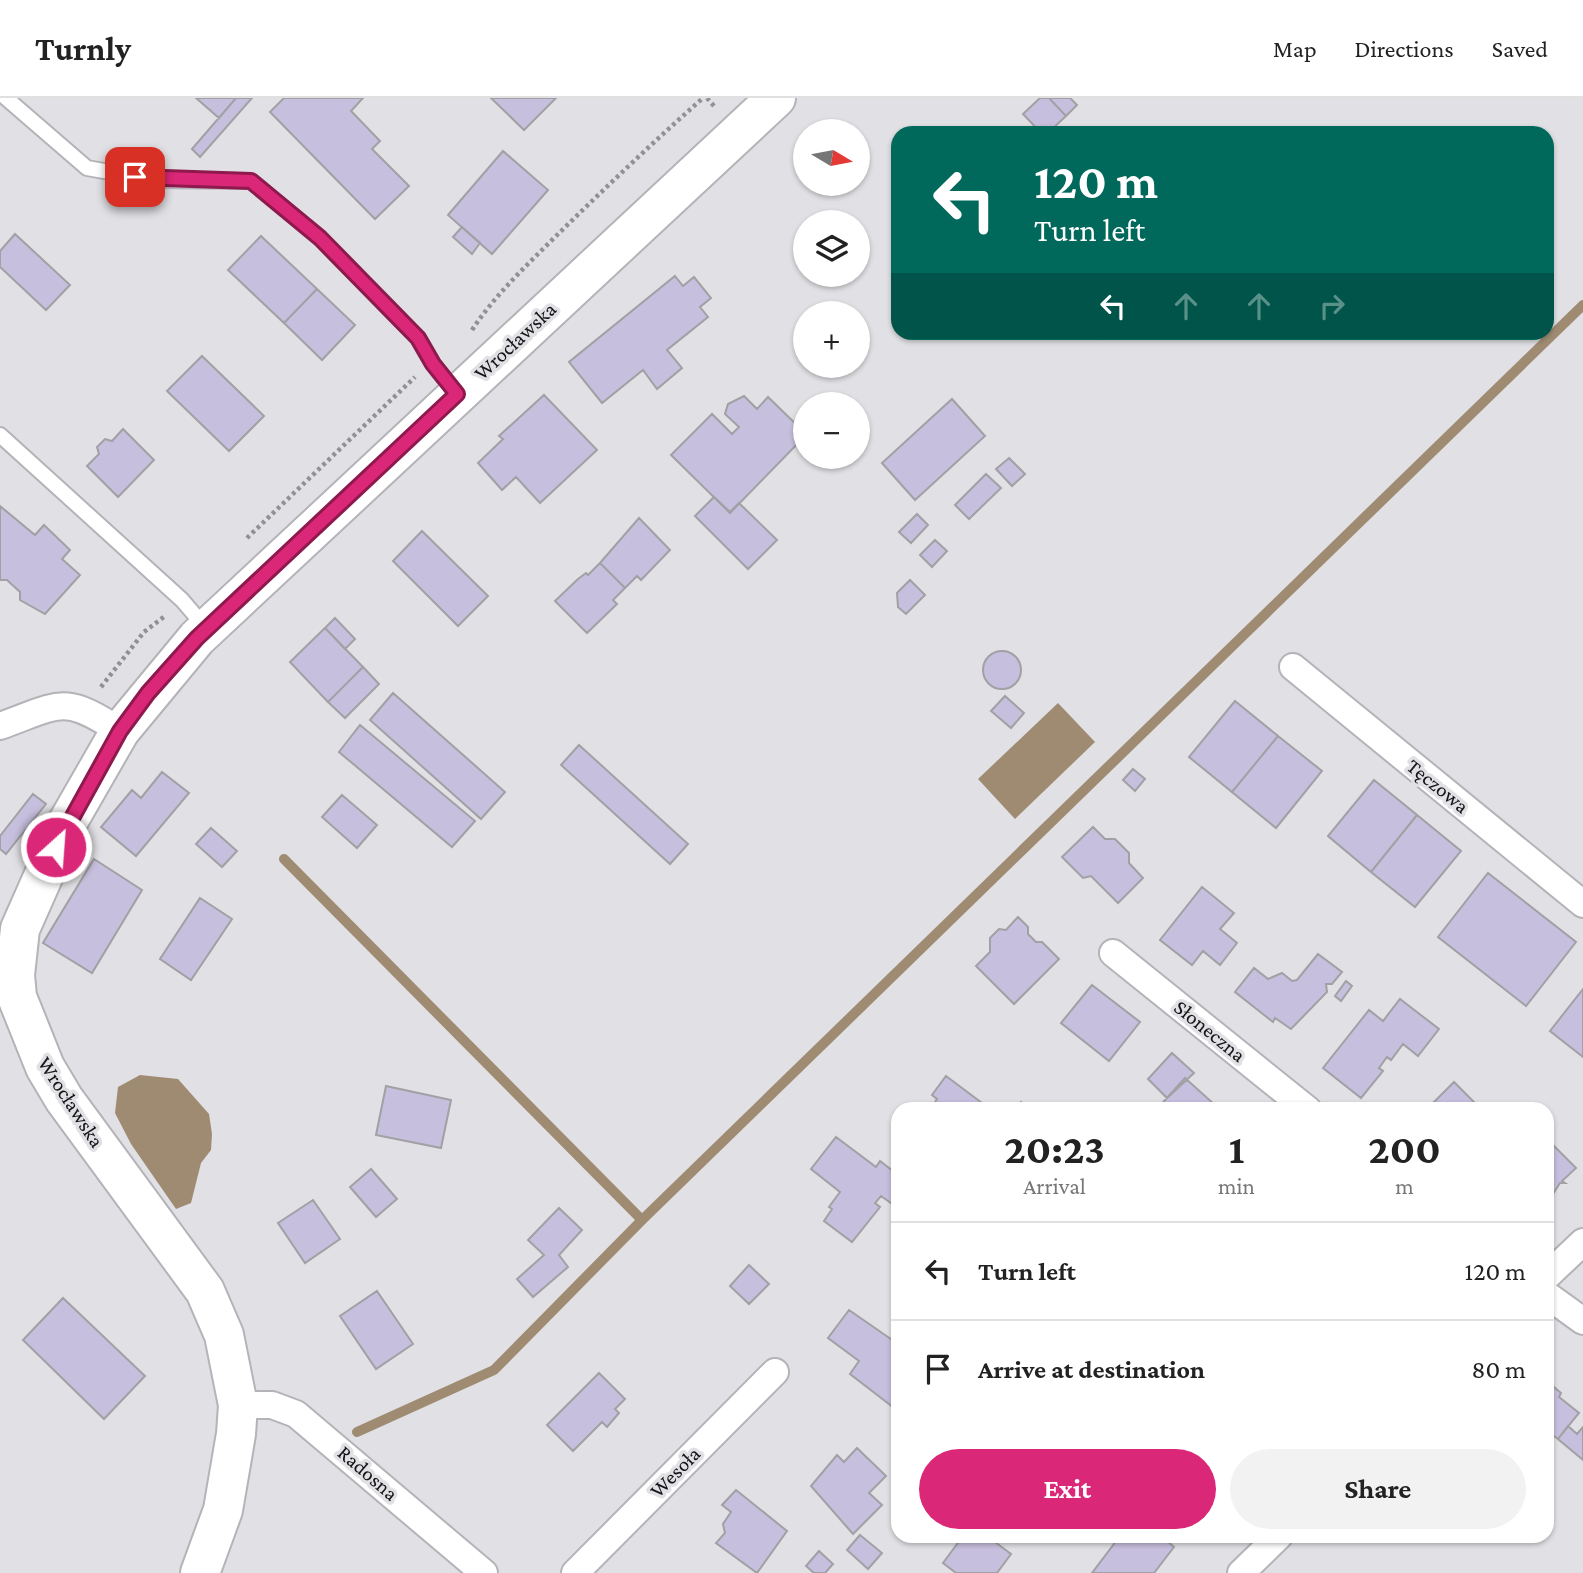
<!DOCTYPE html>
<meta charset="utf-8">
<style>
body{margin:0;font-family:"Crimson Pro",serif;background:#f2f2f2;color:#222;height:100vh;display:flex;flex-direction:column;font-size:26px;white-space:nowrap}
*{box-sizing:border-box;margin:0}
p{font-size:23px;color:#767676}
.icon{flex:none;width:38px;height:38px;fill:none;stroke:currentColor;stroke-width:2;stroke-linecap:round;stroke-linejoin:round}
.map{position:relative;flex:1;overflow:hidden}
.sheet{position:absolute;left:891px;top:1004px;width:663px;height:441px;display:flex;flex-direction:column;background:#fff;border-radius:21px;box-shadow:0 2px 5px #0004}
.sheet>*{flex:none}
.top-card{position:absolute;left:891px;top:28px;width:663px;height:214px;border-radius:21px;box-shadow:0 2px 5px #0004;background:#00695c;color:#fff;overflow:hidden}
.needle{width:46px;rotate:100deg}
.fabs{position:absolute;left:793px;top:21px;display:grid;gap:14px}
.fabs a{display:grid;place-items:center;width:77px;height:77px;border-radius:50%;background:#fff;box-shadow:0 2px 5px #0004;font-size:35px}
.pin{position:absolute;display:grid;place-items:center;width:60px;height:60px;color:#fff;margin:-30px;border-radius:14px;box-shadow:0 4px 10px #0006}
.me{position:absolute;width:77px;margin:-38px;rotate:26deg;stroke-linejoin:round;filter:drop-shadow(0 0 5px #0008)}
.turn{display:flex;align-items:center;gap:24px;height:147px;padding:0 28px;font-size:32px}
.turn .icon{width:91px;height:91px;stroke-width:2.5}
.turn b{display:block;font-size:49px;line-height:60px}
.lanes{display:flex;align-items:center;height:66px;padding:0 28px;background:#0003;justify-content:center;gap:35px;direction:ltr}
.lanes .off{opacity:.35}
.eta{display:flex;justify-content:space-evenly;align-items:center;height:119px;text-align:center}
.eta b{font-size:42px;font-weight:700;line-height:49px}
.cta{display:flex;gap:14px;margin-top:auto;padding:14px 28px}
.cta a{flex:1;height:80px;border-radius:42px;background:#db2777;color:#fff;font-size:28px;font-weight:700;line-height:80px;text-align:center}
.cta a+a{background:#f2f2f2;color:#222}
ul{padding:0;list-style:none}
li{display:flex;align-items:center;gap:21px;height:98px;padding:0 28px;border-top:2px solid #e0e0e0}
li div{flex:1}
li b{display:block;font-size:26px}
li em{font-style:normal}
header{display:flex;align-items:center;gap:42px;box-sizing:border-box;height:98px;padding:0 35px;background:#fff;border-bottom:2px solid #e0e0e0}
header strong{font-size:33px}
nav{display:flex;gap:38px;margin-inline-start:auto;font-size:24px}
.map>svg:first-child{display:block}
.water{fill:#9f8b72}
.lines{fill:none;stroke-linecap:round;stroke-linejoin:round}
.stream{stroke:#9f8b72;stroke-width:10}
.building{fill:#c7bfde;stroke:#a1a0a4;stroke-width:2}
.lane-casing{stroke:#b4b3b8;stroke-width:18}
.street-casing{stroke:#b4b3b8;stroke-width:30}
.secondary-casing{stroke:#b4b3b8;stroke-width:42}
.path{stroke:#919094;stroke-width:4.5;stroke-dasharray:3.5 3.5;stroke-linecap:butt}
.lane{stroke:#fff;stroke-width:14}
.street{stroke:#fff;stroke-width:26}
.secondary{stroke:#fff;stroke-width:38}
.route-casing{stroke:#8e194d;stroke-width:18}
.route{stroke:#db2777;stroke-width:12}
.labels{text-anchor:middle;dominant-baseline:central;stroke-width:7;stroke-linejoin:round;paint-order:stroke}
.street-label{font-size:21px;fill:#141315;stroke:#e1e0e4}
</style>
<header>
<strong>Turnly</strong>
<nav><a>Map</a><a>Directions</a><a>Saved</a></nav>
</header>
<div class="map">
<svg width="1583" height="1475" viewBox="0 0 1583 1475">
<rect width="100%" height="100%" fill="#e1e0e4"/>
<path class="water" d="M 1058,605 L 1095,644 L 1015,721 L 978,681 Z
M 140,977 L 178,981 L 209,1016 L 212,1036 L 211,1052 L 201,1065 L 191,1105 L 176,1111 L 131,1046 L 115,1015 L 118,989 Z"/>
<g class="lines">
<path class="stream" d="M 284,761 L 642,1122
M 357,1334 L 494,1272 L 642,1122 L 1583,207"/>
</g>
<path class="building" d="M 196,0 L 236,0 L 219,20 Z
M 236,0 L 252,0 L 200,59 L 192,51 Z
M 284,0 L 363,0 L 351,13 L 380,43 L 372,51 L 409,88 L 375,121 L 270,14 Z
M 491,0 L 556,0 L 524,32 Z
M 1040,0 L 1049,0 L 1066,18 L 1048,35 L 1041,35 L 1023,16 Z
M 1049,0 L 1070,0 L 1077,7 L 1066,18 Z
M 503,53 L 548,92 L 492,156 L 448,117 Z
M 462,129 L 480,145 L 472,156 L 453,139 Z
M 15,136 L 70,187 L 46,212 L 0,169 L 0,153 Z
M 261,138 L 317,191 L 284,225 L 228,172 Z
M 675,178 L 683,188 L 694,179 L 711,200 L 700,209 L 708,219 L 667,252 L 682,270 L 657,291 L 643,272 L 602,305 L 569,264 Z
M 317,191 L 355,227 L 322,262 L 284,225 Z
M 1093,234 L 1107,234 L 1099,241 Z
M 202,258 L 264,318 L 229,353 L 167,293 Z
M 544,297 L 597,352 L 540,405 L 516,379 L 502,392 L 478,365 L 503,341 L 499,338 Z
M 744,298 L 757,311 L 768,299 L 805,335 L 805,338 L 730,415 L 671,357 L 712,316 L 732,336 L 739,329 L 725,316 L 728,306 Z
M 952,301 L 985,338 L 915,402 L 882,365 Z
M 123,331 L 154,362 L 118,399 L 87,368 L 99,356 L 97,349 L 105,341 L 112,343 Z
M 1009,360 L 1025,376 L 1012,388 L 996,371 Z
M 986,376 L 1001,390 L 969,421 L 955,407 Z
M 714,399 L 730,414 L 739,405 L 777,442 L 748,471 L 695,418 Z
M 0,408 L 35,437 L 44,427 L 70,452 L 62,461 L 80,477 L 45,516 L 20,502 L 20,494 L 7,482 L 0,482 Z
M 917,416 L 928,427 L 911,445 L 899,434 Z
M 639,420 L 670,452 L 641,482 L 637,478 L 625,490 L 600,465 Z
M 422,433 L 488,498 L 458,528 L 393,463 Z
M 935,442 L 947,453 L 932,469 L 920,457 Z
M 600,465 L 625,490 L 613,502 L 617,506 L 587,535 L 555,503 L 578,481 L 586,475 L 588,477 Z
M 910,482 L 925,497 L 906,516 L 898,509 L 897,495 Z
M 335,520 L 355,541 L 345,551 L 325,530 Z
M 325,530 L 363,569 L 328,604 L 290,564 Z
M983 572a19 19 0 1 1 38 0a19 19 0 1 1-38 0Z
M 363,569 L 379,586 L 345,620 L 328,604 Z
M 393,595 L 505,694 L 481,721 L 370,622 Z
M 1005,598 L 1024,615 L 1011,630 L 991,613 Z
M 1235,603 L 1278,638 L 1232,694 L 1189,659 Z
M 360,627 L 475,723 L 452,749 L 339,654 Z
M 1278,638 L 1322,673 L 1276,730 L 1232,694 Z
M 579,647 L 688,746 L 670,766 L 561,667 Z
M 1133,671 L 1145,681 L 1135,693 L 1123,682 Z
M 162,674 L 189,695 L 136,758 L 101,729 L 132,692 L 141,700 Z
M 1374,682 L 1417,717 L 1371,774 L 1328,738 Z
M 33,696 L 46,706 L 6,756 L 0,751 L 0,738 Z
M 342,697 L 377,727 L 357,750 L 322,719 Z
M 1417,717 L 1461,753 L 1415,809 L 1371,774 Z
M 1093,729 L 1105,741 L 1115,741 L 1129,755 L 1129,765 L 1143,780 L 1118,805 L 1091,778 L 1083,780 L 1062,759 Z
M 211,730 L 237,753 L 222,769 L 196,746 Z
M 94,761 L 142,792 L 92,875 L 43,845 Z
M 1488,775 L 1576,844 L 1526,908 L 1438,839 Z
M 1202,789 L 1234,815 L 1220,831 L 1237,845 L 1220,867 L 1203,853 L 1192,867 L 1160,842 Z
M 200,800 L 232,821 L 191,882 L 160,861 Z
M 1018,819 L 1028,829 L 1028,836 L 1036,844 L 1042,844 L 1059,861 L 1014,906 L 976,868 L 990,854 L 990,840 L 999,831 L 1006,832 Z
M 1318,856 L 1342,874 L 1332,886 L 1326,886 L 1327,894 L 1291,931 L 1275,920 L 1273,924 L 1235,894 L 1254,870 L 1268,881 L 1282,875 L 1292,883 L 1297,882 Z
M 1346,883 L 1352,888 L 1341,903 L 1335,898 Z
M 1092,887 L 1140,924 L 1109,963 L 1061,925 Z
M 1583,891 L 1583,959 L 1550,933 Z
M 1400,901 L 1439,931 L 1418,958 L 1403,946 L 1391,962 L 1387,959 L 1379,970 L 1383,973 L 1361,1000 L 1323,970 L 1369,912 L 1383,923 Z
M 1172,955 L 1194,975 L 1167,1000 L 1148,981 Z
M 946,978 L 982,1005 L 978,1012 L 930,1012 L 937,1001 L 932,997 Z
M 1185,980 L 1215,1007 L 1211,1012 L 1156,1012 Z
M 1454,984 L 1477,1007 L 1473,1012 L 1426,1012 Z
M 386,988 L 451,1002 L 441,1050 L 376,1037 Z
M 1021,1004 L 1029,1012 L 1015,1012 Z
M 836,1039 L 876,1069 L 880,1063 L 898,1077 L 898,1110 L 881,1098 L 875,1105 L 880,1109 L 852,1144 L 824,1123 L 832,1111 L 829,1109 L 840,1094 L 811,1071 Z
M 1548,1042 L 1576,1070 L 1562,1083 L 1565,1085 L 1560,1085 L 1553,1096 L 1551,1094 L 1547,1098 Z
M 371,1071 L 397,1101 L 376,1119 L 350,1089 Z
M 313,1102 L 340,1141 L 305,1165 L 278,1125 Z
M 559,1110 L 582,1132 L 559,1157 L 568,1169 L 533,1199 L 517,1181 L 544,1157 L 528,1142 Z
M 749,1167 L 769,1186 L 749,1206 L 730,1188 Z
M 377,1193 L 413,1246 L 376,1271 L 340,1218 Z
M 63,1200 L 145,1278 L 104,1321 L 23,1242 Z
M 849,1212 L 898,1246 L 898,1313 L 850,1276 L 859,1263 L 828,1240 Z
M 599,1275 L 625,1301 L 615,1311 L 619,1315 L 607,1329 L 602,1324 L 573,1353 L 547,1327 Z
M 1547,1283 L 1561,1295 L 1559,1299 L 1579,1315 L 1558,1341 L 1547,1333 Z
M 1568,1328 L 1577,1336 L 1583,1329 L 1583,1362 L 1558,1341 Z
M 857,1350 L 886,1378 L 869,1395 L 882,1407 L 853,1436 L 811,1388 L 837,1357 L 844,1364 Z
M 736,1392 L 787,1433 L 757,1475 L 716,1445 L 725,1435 L 723,1426 L 731,1414 L 722,1407 Z
M 860,1437 L 882,1455 L 868,1471 L 847,1452 Z
M 963,1438 L 987,1438 L 1011,1456 L 997,1475 L 956,1475 L 943,1465 Z
M 1120,1438 L 1161,1438 L 1174,1449 L 1154,1475 L 1092,1475 Z
M 819,1453 L 833,1466 L 825,1475 L 814,1475 L 806,1468 Z"/>
<g class="lines">
<defs>
<path id="lane" d="M 6,0 L 87,70 L 155,82 L 251,83 L 320,140 L 418,240 L 433,266 L 456,295
M 0,337 L 182,502 L 206,530"/>
<path id="street" d="M 1293,569 L 1583,806
M 0,628 C 61,606 63,596 120,633
M 1113,855 L 1308,1012
M 1547,1178 L 1583,1144
M 1547,1197 L 1583,1223
M 238,1307 L 272,1307 L 296,1316 L 484,1475
M 575,1475 L 775,1274
M 1241,1475 L 1279,1438"/>
<path id="secondary" d="M 200,1475 L 223,1412 L 236,1336 L 238,1307 L 224,1237 L 205,1193 L 64,1001 L 45,969 L 17,899 L 15,877 L 20,831 L 66,727 L 120,633 L 197,540 L 776,0"/>
</defs>
<use href="#lane" class="lane-casing"/>
<use href="#street" class="street-casing"/>
<use href="#secondary" class="secondary-casing"/>
<path class="path" d="M 707,0 L 714,8
M 472,232 C 495,197 525,169 554,140 C 603,92 652,45 703,0
M 247,440 L 415,279
M 101,589 L 144,534 L 165,518"/>
<use href="#lane" class="lane"/>
<use href="#street" class="street"/>
<use href="#secondary" class="secondary"/>
</g>
<g class="lines">
<defs>
<path id="route" d="M 56,749 L 120,633 L 148,595 L 197,540 L 457,296 L 433,266 L 418,240 L 320,140 L 251,83 L 135,79"/>
</defs>
<use href="#route" class="route-casing"/>
<use href="#route" class="route"/>
</g>
<g class="labels">
<g class="street-label">
<text transform="translate(515 243) rotate(-43)">Wrocławska</text>
<text transform="translate(1438 688) rotate(39)">Tęczowa</text>
<text transform="translate(1210 933) rotate(39)">Słoneczna</text>
<text transform="translate(71 1004) rotate(57)">Wrocławska</text>
<text transform="translate(675 1374) rotate(-45)">Wesoła</text>
<text transform="translate(368 1375) rotate(41)">Radosna</text>
</g>
</g>
</svg>
<div class="fabs">
<a><svg class="needle" viewBox="-14 -14 28 28"><path d="M0-13l5 13h-10z" fill="#e53935"/><path d="M0 13l5-13h-10z" fill="#767676"/></svg></a>
<a><svg class="icon" aria-label="layers" viewBox="0 0 24 24"><path d="M12 4l9 5-9 5-9-5zM3 14l9 5 9-5"/></svg></a>
<a>+</a>
<a>−</a>
</div>
<div class="pin" style="left:135px;top:79px;background:#d93025"><svg class="icon" aria-label="arrive" viewBox="0 0 24 24"><path d="M6 21V4h12l-3 4 3 4H6"/></svg></div>
<svg class="me" style="left:56px;top:749px" viewBox="-20 -20 40 40"><circle r="17" fill="#db2777" stroke="#fff" stroke-width="3"/><path d="M0-11L8 9 0 5-8 9z" fill="#fff"/></svg>
<div class="top-card">
<div class="turn"><svg class="icon" aria-label="left" viewBox="0 0 24 24"><path d="M17 20v-9H6M10 6l-5 5 5 5"/></svg><div><b>120 m</b>Turn left</div></div>
<div class="lanes"><svg class="icon" aria-label="left" viewBox="0 0 24 24"><path d="M17 20v-9H6M10 6l-5 5 5 5"/></svg><svg class="icon off" aria-label="ahead" viewBox="0 0 24 24"><path d="M12 20V5M6 11l6-6 6 6"/></svg><svg class="icon off" aria-label="ahead" viewBox="0 0 24 24"><path d="M12 20V5M6 11l6-6 6 6"/></svg><svg class="icon off" aria-label="right" viewBox="0 0 24 24"><path d="M7 20v-9h11M14 6l5 5-5 5"/></svg></div>
</div>
<section class="sheet">
<div class="eta">
<div><b>20:23</b><p>Arrival</p></div>
<div><b>1</b><p>min</p></div>
<div><b>200</b><p>m</p></div>
</div>
<ul>
<li><svg class="icon" aria-label="left" viewBox="0 0 24 24"><path d="M17 20v-9H6M10 6l-5 5 5 5"/></svg><div><b>Turn left</b></div><em>120 m</em></li>
<li><svg class="icon" aria-label="arrive" viewBox="0 0 24 24"><path d="M6 21V4h12l-3 4 3 4H6"/></svg><div><b>Arrive at destination</b></div><em>80 m</em></li>
</ul>
<div class="cta"><a>Exit</a><a>Share</a></div>
</section>
</div>
